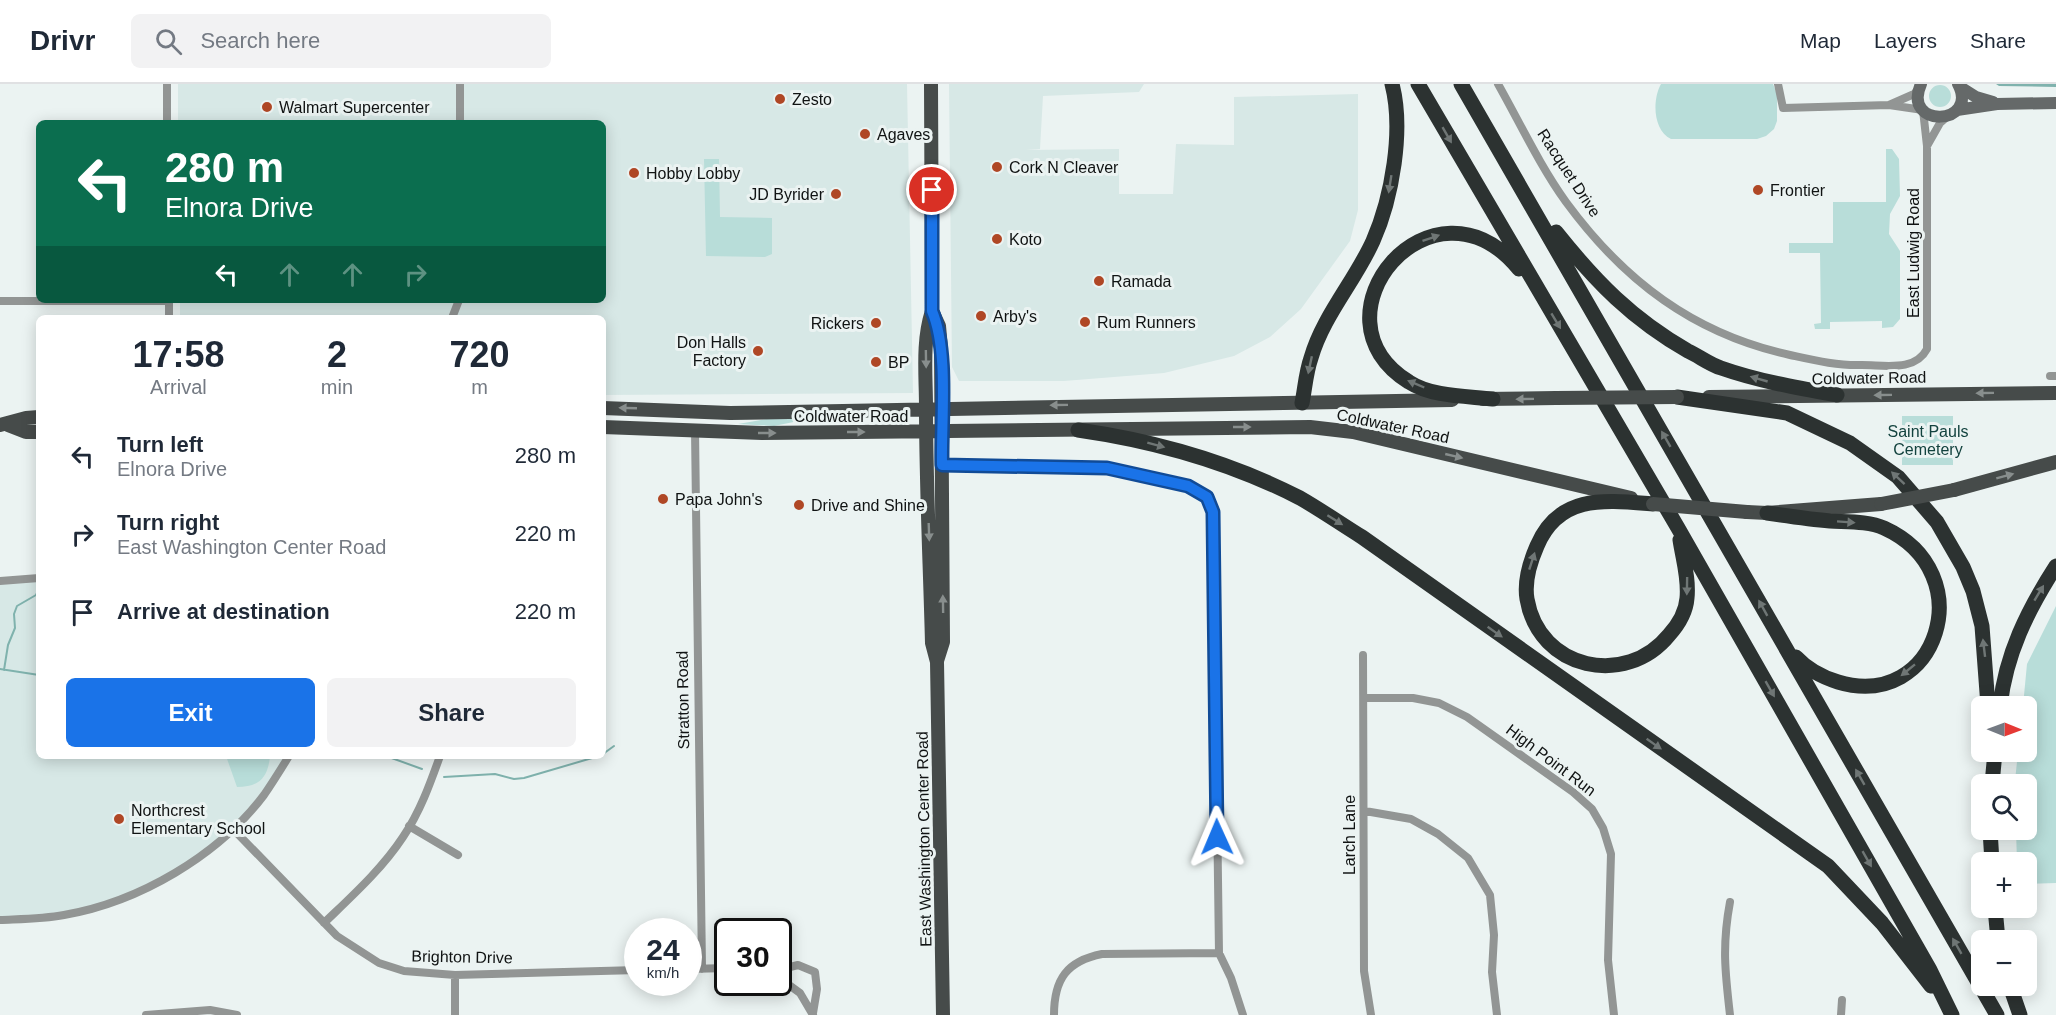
<!DOCTYPE html>
<meta charset="utf-8">
<style>
body{margin:0;font-family:Arial,sans-serif;background:#f2f2f3;color:#1f2937;height:100vh;display:flex;flex-direction:column;font-size:22px;white-space:nowrap}
*{box-sizing:border-box;margin:0}
p{font-size:20px;color:#747a83}
.icon{flex:none;width:33px;height:33px;fill:none;stroke:currentColor;stroke-width:2;stroke-linecap:round;stroke-linejoin:round}
.map{position:relative;flex:1;overflow:hidden}
.details{position:absolute;left:36px;top:231px;width:570px;height:444px;display:flex;flex-direction:column;background:#fff;border-radius:9px;box-shadow:0 3px 15px #0003}
.details>*{flex:none}
.guide{position:absolute;left:36px;top:36px;width:570px;height:183px;border-radius:9px;box-shadow:0 3px 15px #0003;background:#0b6e4f;color:#fff;overflow:hidden}
.needle{width:39px;rotate:91deg}
.controls{position:absolute;left:1971px;top:612px;display:grid;gap:12px}
.controls a{display:grid;place-items:center;width:66px;height:66px;border-radius:9px;background:#fff;box-shadow:0 3px 15px #0003;font-size:30px}
.speed{position:absolute;left:624px;top:834px;display:flex;gap:12px;font-size:30px;font-weight:700;text-align:center}
.speed>*{display:grid;place-content:center;width:78px;height:78px;border-radius:50%;background:#fff;box-shadow:0 3px 15px #0003;line-height:1}
.speed small{font-size:15px;font-weight:400}
.speed .limit{border:3px solid #111;border-radius:9px;background:#fff;color:#111}
.pin{position:absolute;display:grid;place-items:center;width:51px;height:51px;color:#fff;margin:-26px;border:3px solid #fff;border-radius:50%;box-shadow:0 2px 6px #0007}
.me{position:absolute;width:66px;margin:-33px;rotate:359deg;stroke-linejoin:round;filter:drop-shadow(0 0 4px #0008)}
.turn{display:flex;align-items:center;gap:21px;height:126px;padding:0 30px;font-size:27px}
.turn .icon{width:78px;height:78px;stroke-width:2.5}
.turn b{display:block;font-size:42px;line-height:51px}
.lanes{display:flex;align-items:center;height:57px;padding:0 30px;background:#0003;justify-content:center;gap:30px;direction:ltr}
.lanes .off{opacity:.35}
.eta{display:flex;justify-content:space-evenly;align-items:center;height:102px;text-align:center}
.eta b{font-size:36px;font-weight:800;line-height:42px}
.action{display:flex;gap:12px;margin-top:auto;padding:12px 30px}
.action a{flex:1;height:69px;border-radius:9px;background:#1a73e8;color:#fff;font-size:24px;font-weight:800;line-height:69px;text-align:center}
.action a+a{background:#f2f2f3;color:#1f2937}
ul{padding:0;list-style:none}
li{display:flex;align-items:center;gap:18px;height:78px;padding:0 30px}
li div{flex:1}
li b{display:block;font-size:22px}
li em{font-style:normal}
header{display:flex;align-items:center;gap:36px;box-sizing:border-box;height:84px;padding:0 30px;background:#fff;border-bottom:2px solid #e0e1e3}
header strong{font-size:28px}
nav{display:flex;gap:33px;margin-inline-start:auto;font-size:21px}
.search{width:420px;height:54px;background:#f2f2f3;display:flex;align-items:center;gap:15px;box-sizing:border-box;padding:0 21px;border-radius:9px;color:#747a83;font-size:22px}
.map>svg:first-child{display:block}
.built{fill:#d7e8e6}
.green{fill:#b8ddd9}
.water{fill:#7fb2ad}
.lines{fill:none;stroke-linecap:round;stroke-linejoin:round}
.stream{stroke:#7fb2ad;stroke-width:2}
.street{stroke:#929594;stroke-width:8}
.secondary{stroke:#656969;stroke-width:12}
.primary{stroke:#464b4a;stroke-width:14}
.highway{stroke:#2c3231;stroke-width:15}
.primary-bridge{stroke:#464b4a;stroke-width:14}
.oneway{fill:#6f7675}
.oneway2{fill:#888e8d}
.route-casing{stroke:#114b97;stroke-width:15}
.route{stroke:#1a73e8;stroke-width:10}
.poi-dot{fill:#af4725;stroke:#ebf3f2;stroke-width:2}
.labels{text-anchor:middle;dominant-baseline:central;stroke-width:6;stroke-linejoin:round;paint-order:stroke}
.poi-label{font-size:16px;fill:#101313;stroke:#ebf3f2;text-anchor:start}
.street-label{font-size:16px;fill:#101313;stroke:#ebf3f2}
.park-label{font-size:16px;fill:#12423e;stroke:#ebf3f2}
</style>
<header>
<strong>Drivr</strong>
<div class="search"><svg class="icon" aria-label="search" viewBox="0 0 24 24"><circle cx="10" cy="10" r="6"/><path d="M15 15l6 6"/></svg>Search here</div>
<nav><a>Map</a><a>Layers</a><a>Share</a></nav>
</header>
<div class="map">
<svg width="2056" height="931" viewBox="0 0 2056 931">
<rect width="100%" height="100%" fill="#ebf3f2"/>
<path class="built" d="M 178,0 L 907,0 L 913,309 L 603,311 L 603,234 L 180,234 L 180,216 L 603,216 L 603,39 L 178,39 Z
M 949,0 L 1144,0 L 1139,8 L 1043,12 L 1040,65 L 1026,66 L 1119,65 L 1119,110 L 1173,110 L 1176,60 L 1234,61 L 1234,13 L 1358,10 L 1358,126 L 1350,157 L 1301,225 L 1270,253 L 1234,272 L 1164,289 L 1064,297 L 959,297 L 952,283 Z
M 39,494 L 39,672 L 289,672 L 233,745 L 187,781 L 128,813 L 78,828 L 0,836 L 0,497 Z"/>
<path class="green" d="M 1661,0 L 1773,0 L 1777,10 L 1777,37 L 1774,45 L 1766,52 L 1757,55 L 1671,55 C 1653,46 1652,16 1661,0 Z
M1929 12a11 11 0 1 1 22 0a11 11 0 1 1-22 0Z
M 1886,65 L 1892,65 L 1899,75 L 1900,112 L 1890,130 L 1889,150 L 1900,167 L 1900,235 L 1893,243 L 1882,244 L 1882,237 L 1830,238 L 1830,245 L 1815,245 L 1814,240 L 1821,239 L 1820,169 L 1789,169 L 1789,159 L 1833,159 L 1833,118 L 1886,118 Z
M 704,75 L 719,75 L 720,133 L 772,134 L 772,170 L 765,173 L 706,172 Z
M 910,332 L 818,333 L 774,342 L 738,340 L 772,334 Z
M 1902,332 L 1953,332 L 1953,381 L 1902,381 Z
M 2056,522 L 2056,799 L 2027,800 L 2026,778 L 2017,778 L 2016,746 L 2026,746 L 2026,700 L 2015,700 L 2015,697 L 2018,668 L 2026,668 L 2026,622 L 2023,622 L 2027,580 Z
M 226,672 L 270,672 C 268,694 259,703 237,703 Z"/>
<path class="water" d="M 1996,0 L 2056,0 L 2056,3 L 1999,2 Z"/>
<g class="lines">
<path class="stream" d="M 0,585 L 39,591
M 4,586 L 8,561 L 15,544 L 14,530 L 17,522 L 36,511 L 39,505
M 603,670 L 614,662
M 386,672 L 422,685
M 444,693 L 495,690 L 514,695 L 524,694 L 599,672"/>
<path class="street" d="M 460,0 L 460,39
M 1498,0 C 1520,39 1540,82 1566,118 C 1624,197 1694,250 1790,271 C 1813,276 1838,282 1862,281 C 1885,281 1915,288 1927,265 L 1927,62
M 1778,0 L 1783,24 L 1889,21
M 1919,4 L 1914,10 L 1889,21 L 1923,26 L 1927,62 L 1940,39 L 1948,32
M 167,39 L 167,0
M 0,217 L 169,217
M 169,234 L 169,216
M 452,234 L 459,216
M 2050,292 L 2056,292
M 695,346 L 702,885
M 942,381 L 1107,384 L 1188,402 L 1207,413 L 1213,428 L 1219,869 L 1231,894 L 1243,931
M 0,497 L 39,494
M 1363,571 L 1364,887 L 1371,931
M 1364,614 L 1413,614 L 1439,619 L 1467,633 L 1573,708 L 1592,725 L 1603,744 L 1611,770 L 1608,876 L 1614,931
M 1365,727 L 1411,735 L 1438,750 L 1468,774 L 1490,811 L 1494,851 L 1492,888 L 1497,931
M 409,742 L 458,771
M 233,745 L 337,852 L 379,879 L 404,887 L 455,891 L 638,886
M 1730,818 C 1722,861 1725,888 1730,931
M 0,836 C 22,835 43,835 64,831 C 139,818 218,772 264,711 C 273,698 281,685 289,672
M 324,839 C 352,812 382,785 403,753 C 420,728 430,700 440,672
M 688,885 L 728,884
M 778,886 L 798,881 L 815,888 L 817,905 L 813,929
M 455,891 L 455,931
M 778,893 L 800,909 L 813,931
M 146,931 L 210,926 L 237,931
M 1054,931 C 1054,895 1067,877 1102,870 L 1219,869
M 1841,931 L 1842,916"/>
<path class="secondary" d="M 1921,0 C 1901,45 1980,42 1958,0
M 1960,3 L 1976,13 L 1993,18
M 1957,26 L 1997,20 L 2056,19"/>
<path class="primary" d="M 931,0 L 932,227 C 922,258 926,291 926,323 C 926,402 930,480 932,559 L 937,578 L 943,931
M 932,227 L 939,242 L 941,264 L 943,558 L 937,577
M 1709,313 L 2056,309
M 1483,315 L 1556,314
M 603,324 L 730,329 L 1452,316
M 0,341 L 26,334 L 39,333
M 8,341 L 26,348 L 39,348
M 603,343 L 762,349 L 1310,343 L 1353,348 L 1631,414
M 1954,406 L 2056,378
M 1747,428 L 1767,429 L 1881,420"/>
<path class="highway" d="M 1418,0 L 1678,444 L 1930,886 L 1952,931
M 1461,0 L 1997,931
M 1556,148 C 1596,198 1632,235 1688,267 C 1699,272 1709,280 1721,284 C 1758,297 1798,304 1837,311
M 1677,313 L 1787,329 L 1850,359 L 1898,393 L 1937,438 L 1963,483 L 1973,507 L 1982,542 L 1988,622
M 1493,315 C 1467,312 1432,313 1409,298 C 1304,233 1433,80 1519,185
M 1302,319 C 1305,304 1306,288 1311,274 C 1323,232 1355,197 1373,157 C 1392,114 1404,46 1392,0
M 1078,346 C 1155,357 1230,378 1300,414 C 1321,426 1341,440 1362,453 L 1828,782 L 1882,839 L 1931,902
M 1653,420 C 1605,416 1559,410 1537,462 C 1530,478 1524,497 1527,515 C 1539,586 1626,604 1669,551 C 1678,541 1686,528 1687,514 C 1689,494 1683,476 1680,456
M 1767,429 C 1788,432 1809,435 1830,437 C 1847,438 1869,437 1884,444 C 1983,489 1937,628 1838,598 C 1822,593 1807,585 1796,573
M 2000,622 C 2006,570 2027,527 2056,482
M 1992,700 L 1995,668
M 1990,746 L 1992,778
M 1995,824 L 1998,856
M 2010,902 L 2020,931"/>
<path class="primary-bridge" d="M 1556,314 L 1677,313
M 1653,420 L 1747,428
M 1881,420 L 1954,406"/>
</g>
<defs><path id="oneway-solid" d="M-6-.8H1V-3.2L6.5 0L1 3.2V.8H-6Z" transform="scale(1.5)"/></defs>
<g class="oneway">
<use href="#oneway-solid" transform="translate(1447 51) rotate(60)"/>
<use href="#oneway-solid" transform="translate(1390 100) rotate(99)"/>
<use href="#oneway-solid" transform="translate(1431 154) rotate(-19)"/>
<use href="#oneway-solid" transform="translate(1556 237) rotate(59)"/>
<use href="#oneway-solid" transform="translate(1310 281) rotate(102)"/>
<use href="#oneway-solid" transform="translate(1759 295) rotate(-164)"/>
<use href="#oneway-solid" transform="translate(1416 300) rotate(-157)"/>
<use href="#oneway-solid" transform="translate(1666 355) rotate(-120)"/>
<use href="#oneway-solid" transform="translate(1156 361) rotate(15)"/>
<use href="#oneway-solid" transform="translate(1898 394) rotate(-137)"/>
<use href="#oneway-solid" transform="translate(1335 436) rotate(32)"/>
<use href="#oneway-solid" transform="translate(1846 438) rotate(4)"/>
<use href="#oneway-solid" transform="translate(1532 477) rotate(-72)"/>
<use href="#oneway-solid" transform="translate(1687 502) rotate(91)"/>
<use href="#oneway-solid" transform="translate(2039 509) rotate(-59)"/>
<use href="#oneway-solid" transform="translate(1763 524) rotate(-119)"/>
<use href="#oneway-solid" transform="translate(1495 548) rotate(35)"/>
<use href="#oneway-solid" transform="translate(1984 564) rotate(-97)"/>
<use href="#oneway-solid" transform="translate(1908 586) rotate(141)"/>
<use href="#oneway-solid" transform="translate(1770 605) rotate(60)"/>
<use href="#oneway-solid" transform="translate(1654 660) rotate(35)"/>
<use href="#oneway-solid" transform="translate(1860 693) rotate(-120)"/>
<use href="#oneway-solid" transform="translate(1867 775) rotate(60)"/>
<use href="#oneway-solid" transform="translate(1957 862) rotate(-120)"/>
</g>
<g class="oneway2">
<use href="#oneway-solid" transform="translate(926 275) rotate(89)"/>
<use href="#oneway-solid" transform="translate(1985 309) rotate(179)"/>
<use href="#oneway-solid" transform="translate(1883 311) rotate(179)"/>
<use href="#oneway-solid" transform="translate(1525 315) rotate(179)"/>
<use href="#oneway-solid" transform="translate(1059 321) rotate(179)"/>
<use href="#oneway-solid" transform="translate(628 324) rotate(-178)"/>
<use href="#oneway-solid" transform="translate(1242 343)"/>
<use href="#oneway-solid" transform="translate(856 348)"/>
<use href="#oneway-solid" transform="translate(767 349)"/>
<use href="#oneway-solid" transform="translate(1454 372) rotate(13)"/>
<use href="#oneway-solid" transform="translate(2005 392) rotate(-15)"/>
<use href="#oneway-solid" transform="translate(929 448) rotate(88)"/>
<use href="#oneway-solid" transform="translate(943 520) rotate(-91)"/>
</g>
<g class="lines">
<defs>
<path id="route" d="M 932,106 L 932,227 C 949,267 941,337 942,381 L 1107,384 L 1188,402 L 1207,413 L 1213,428 L 1217,753"/>
</defs>
<use href="#route" class="route-casing"/>
<use href="#route" class="route"/>
</g>
<g class="poi-dot">
<circle cx="780" cy="15" r="6"/>
<circle cx="267" cy="23" r="6"/>
<circle cx="865" cy="50" r="6"/>
<circle cx="997" cy="83" r="6"/>
<circle cx="634" cy="89" r="6"/>
<circle cx="1758" cy="106" r="6"/>
<circle cx="836" cy="110" r="6"/>
<circle cx="997" cy="155" r="6"/>
<circle cx="1099" cy="197" r="6"/>
<circle cx="981" cy="232" r="6"/>
<circle cx="1085" cy="238" r="6"/>
<circle cx="876" cy="239" r="6"/>
<circle cx="758" cy="267" r="6"/>
<circle cx="876" cy="278" r="6"/>
<circle cx="663" cy="415" r="6"/>
<circle cx="799" cy="421" r="6"/>
<circle cx="119" cy="735" r="6"/>
</g>
<g class="labels">
<g class="poi-label">
<text x="792" y="15">Zesto</text>
<text x="279" y="23">Walmart Supercenter</text>
<text x="877" y="50">Agaves</text>
<text x="1009" y="83">Cork N Cleaver</text>
<text x="646" y="89">Hobby Lobby</text>
<text x="1770" y="106">Frontier</text>
<text x="824" y="110" text-anchor="end">JD Byrider</text>
<text x="1009" y="155">Koto</text>
<text x="1111" y="197">Ramada</text>
<text x="993" y="232">Arby's</text>
<text x="1097" y="238">Rum Runners</text>
<text x="864" y="239" text-anchor="end">Rickers</text>
<text x="746" y="258" text-anchor="end">Don Halls<tspan x="746" dy="18">Factory</tspan></text>
<text x="888" y="278">BP</text>
<text x="675" y="415">Papa John's</text>
<text x="811" y="421">Drive and Shine</text>
<text x="131" y="726">Northcrest<tspan x="131" dy="18">Elementary School</tspan></text>
</g>
<g class="street-label">
<text transform="translate(1569 89) rotate(57)">Racquet Drive</text>
<text transform="translate(1913 169) rotate(-90)">East Ludwig Road</text>
<text transform="translate(1869 294) rotate(-1)">Coldwater Road</text>
<text x="851" y="332">Coldwater Road</text>
<text transform="translate(1393 342) rotate(12)">Coldwater Road</text>
<text transform="translate(683 616) rotate(-91)">Stratton Road</text>
<text transform="translate(1551 676) rotate(37)">High Point Run</text>
<text transform="translate(1349 751) rotate(-90)">Larch Lane</text>
<text transform="translate(924 755) rotate(-91)">East Washington Center Road</text>
<text transform="translate(462 873) rotate(1)">Brighton Drive</text>
</g>
<g class="park-label">
<text x="1928" y="347">Saint Pauls<tspan x="1928" dy="18">Cemetery</tspan></text>
</g>
</g>
</svg>
<div class="controls">
<a><svg class="needle" viewBox="-14 -14 28 28"><path d="M0-13l5 13h-10z" fill="#e53935"/><path d="M0 13l5-13h-10z" fill="#747a83"/></svg></a>
<a><svg class="icon" aria-label="search" viewBox="0 0 24 24"><circle cx="10" cy="10" r="6"/><path d="M15 15l6 6"/></svg></a>
<a>+</a>
<a>−</a>
</div>
<div class="speed"><div>24<small>km/h</small></div><div class="limit">30</div></div>
<div class="pin" style="left:932px;top:106px;background:#d93025"><svg class="icon" aria-label="arrive" viewBox="0 0 24 24"><path d="M6 21V4h12l-3 4 3 4H6"/></svg></div>
<svg class="me" style="left:1217px;top:753px" viewBox="-20 -20 40 40"><path d="M0-17L14 15 0 8-14 15z" fill="#1a73e8" stroke="#fff" stroke-width="4"/></svg>
<div class="guide">
<div class="turn"><svg class="icon" aria-label="left" viewBox="0 0 24 24"><path d="M17 20v-9H6M10 6l-5 5 5 5"/></svg><div><b>280 m</b>Elnora Drive</div></div>
<div class="lanes"><svg class="icon" aria-label="left" viewBox="0 0 24 24"><path d="M17 20v-9H6M10 6l-5 5 5 5"/></svg><svg class="icon off" aria-label="ahead" viewBox="0 0 24 24"><path d="M12 20V5M6 11l6-6 6 6"/></svg><svg class="icon off" aria-label="ahead" viewBox="0 0 24 24"><path d="M12 20V5M6 11l6-6 6 6"/></svg><svg class="icon off" aria-label="right" viewBox="0 0 24 24"><path d="M7 20v-9h11M14 6l5 5-5 5"/></svg></div>
</div>
<section class="details">
<div class="eta">
<div><b>17:58</b><p>Arrival</p></div>
<div><b>2</b><p>min</p></div>
<div><b>720</b><p>m</p></div>
</div>
<ul>
<li><svg class="icon" aria-label="left" viewBox="0 0 24 24"><path d="M17 20v-9H6M10 6l-5 5 5 5"/></svg><div><b>Turn left</b><p>Elnora Drive</p></div><em>280 m</em></li>
<li><svg class="icon" aria-label="right" viewBox="0 0 24 24"><path d="M7 20v-9h11M14 6l5 5-5 5"/></svg><div><b>Turn right</b><p>East Washington Center Road</p></div><em>220 m</em></li>
<li><svg class="icon" aria-label="arrive" viewBox="0 0 24 24"><path d="M6 21V4h12l-3 4 3 4H6"/></svg><div><b>Arrive at destination</b></div><em>220 m</em></li>
</ul>
<div class="action"><a>Exit</a><a>Share</a></div>
</section>
</div>
